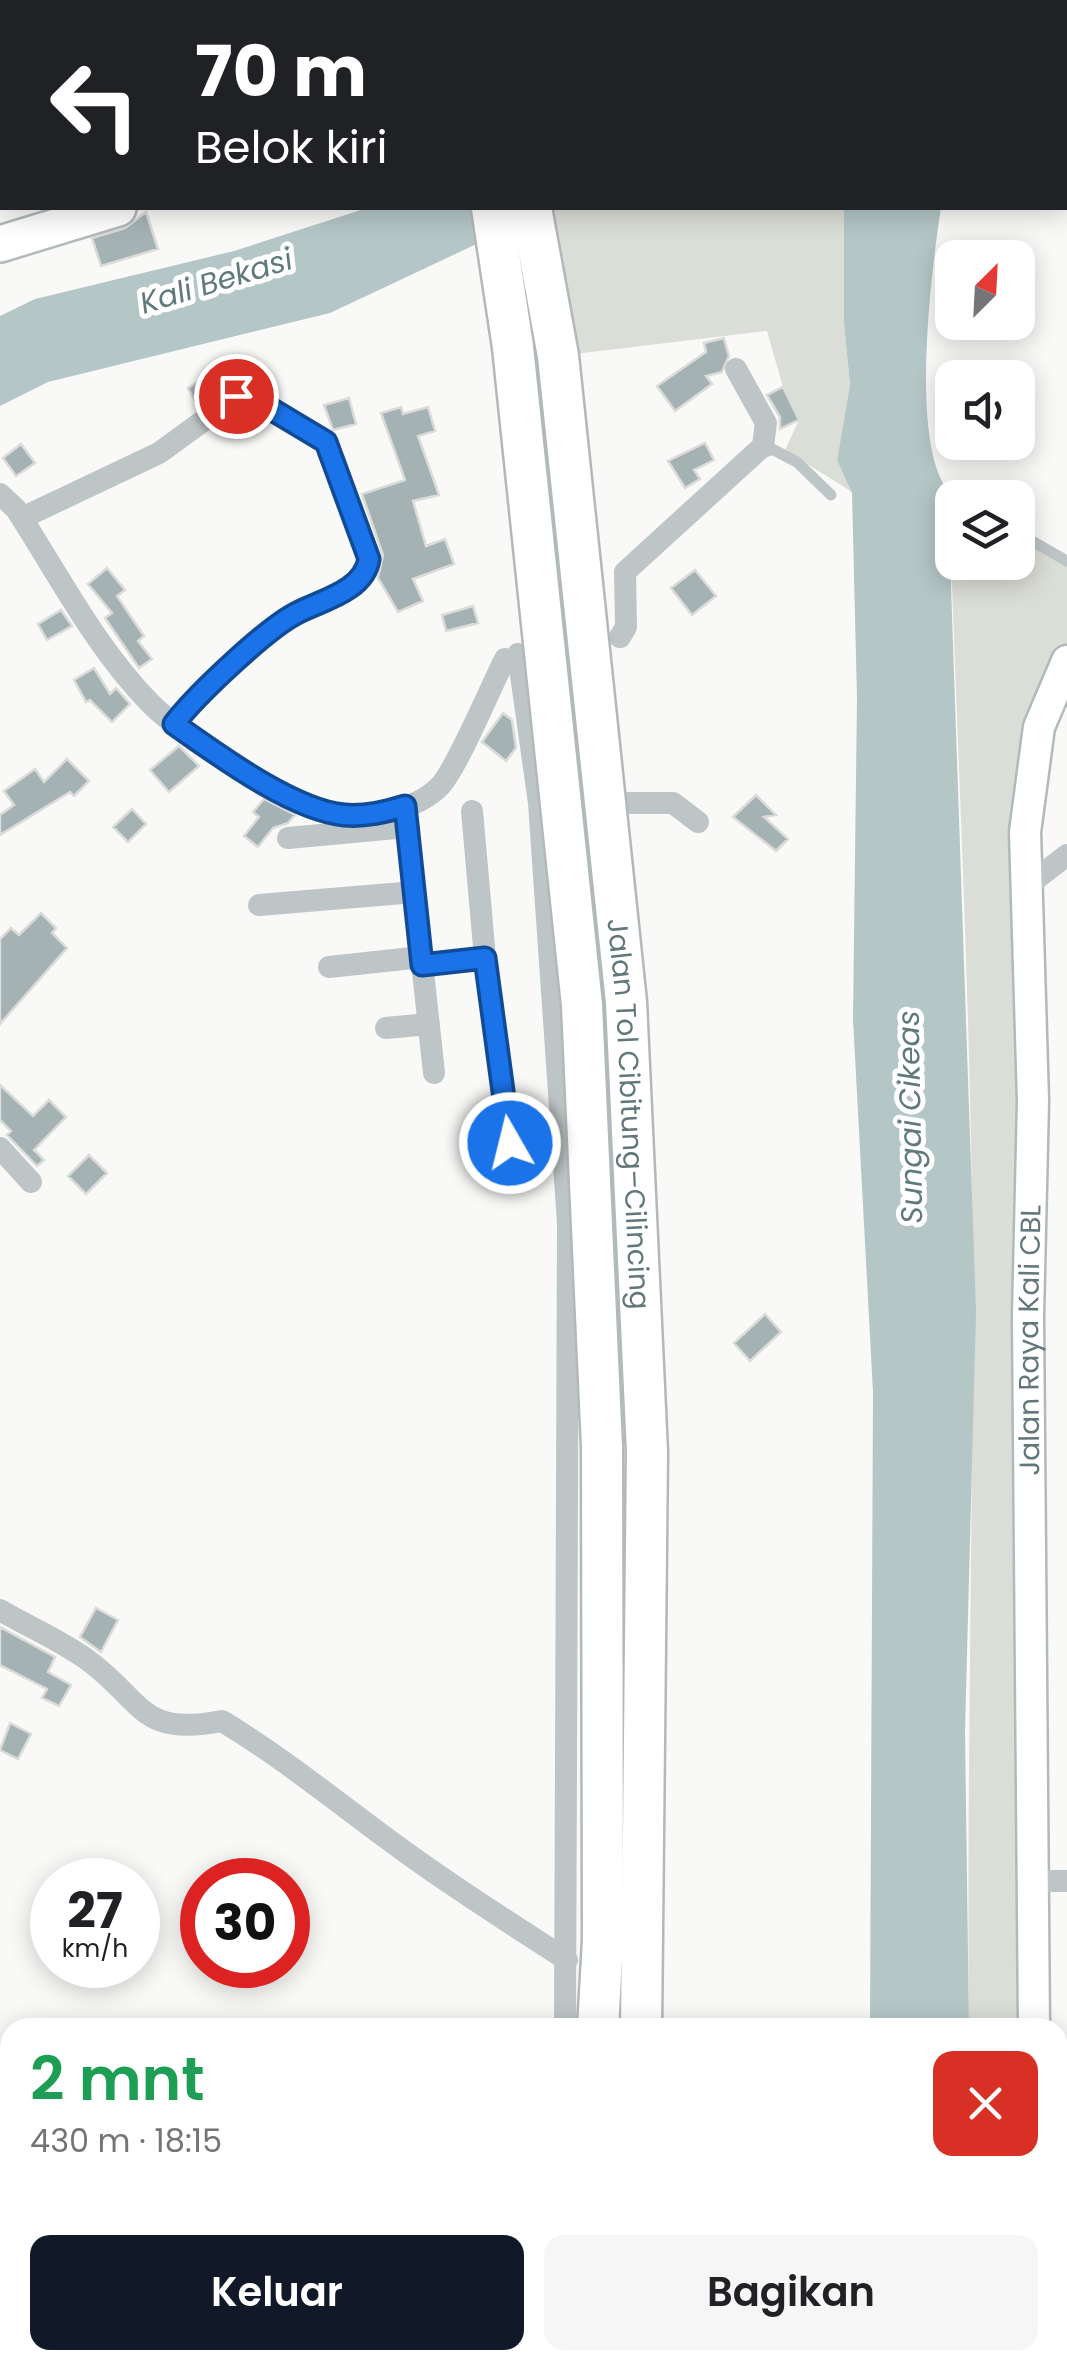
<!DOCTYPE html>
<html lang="id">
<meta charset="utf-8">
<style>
body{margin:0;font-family:Poppins,sans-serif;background:#f6f6f6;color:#202124;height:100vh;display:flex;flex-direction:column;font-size:38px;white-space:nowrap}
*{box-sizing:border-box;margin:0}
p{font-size:32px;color:#757577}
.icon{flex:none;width:55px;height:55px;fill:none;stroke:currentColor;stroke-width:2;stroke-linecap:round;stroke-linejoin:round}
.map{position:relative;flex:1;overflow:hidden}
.sheet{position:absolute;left:0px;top:2018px;width:1068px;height:352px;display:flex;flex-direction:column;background:#fff;border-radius:30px 30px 0 0;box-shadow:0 5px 25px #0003}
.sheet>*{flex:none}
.guide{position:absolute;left:0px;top:0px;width:1068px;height:210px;box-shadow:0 5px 25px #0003;background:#202124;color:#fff;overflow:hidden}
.needle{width:65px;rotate:24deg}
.buttons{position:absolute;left:935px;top:240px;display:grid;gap:20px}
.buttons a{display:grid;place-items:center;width:100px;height:100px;border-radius:20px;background:#fff;box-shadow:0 5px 25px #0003;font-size:50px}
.speed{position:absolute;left:30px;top:1858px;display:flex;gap:20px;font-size:50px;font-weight:700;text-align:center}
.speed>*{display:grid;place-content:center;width:130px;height:130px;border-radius:50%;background:#fff;box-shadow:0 5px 25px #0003;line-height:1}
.speed small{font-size:25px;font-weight:400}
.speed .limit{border:15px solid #d22;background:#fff;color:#111}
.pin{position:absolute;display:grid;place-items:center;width:85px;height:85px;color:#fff;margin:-42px;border:5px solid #fff;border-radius:50%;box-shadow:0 2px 10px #0007}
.me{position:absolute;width:110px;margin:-55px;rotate:352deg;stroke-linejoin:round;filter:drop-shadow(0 0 8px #0008)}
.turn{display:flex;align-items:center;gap:35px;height:210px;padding:0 30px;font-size:45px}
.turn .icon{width:130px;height:130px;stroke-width:2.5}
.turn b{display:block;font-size:70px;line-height:85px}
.round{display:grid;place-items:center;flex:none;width:105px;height:105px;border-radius:20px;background:#f6f6f6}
.headline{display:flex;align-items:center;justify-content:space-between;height:170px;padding:0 30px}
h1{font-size:60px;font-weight:600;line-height:75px;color:#1e9e55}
.cta{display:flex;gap:20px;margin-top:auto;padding:20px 30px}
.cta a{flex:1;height:115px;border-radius:20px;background:#111827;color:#fff;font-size:40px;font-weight:600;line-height:115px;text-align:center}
.cta a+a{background:#f6f6f6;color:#202124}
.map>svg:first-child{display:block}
.green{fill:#dbded6}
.water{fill:#b5c6c6}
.building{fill:#a5b2b4;stroke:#dbdbd9;stroke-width:2.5}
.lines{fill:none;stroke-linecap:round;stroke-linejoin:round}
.secondary-casing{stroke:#b1babb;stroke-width:35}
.primary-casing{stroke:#b2babb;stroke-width:40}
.highway-casing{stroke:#b2b9ba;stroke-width:45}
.lane{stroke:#bec5c6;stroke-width:11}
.street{stroke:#bec5c6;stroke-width:22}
.secondary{stroke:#fff;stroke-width:30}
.primary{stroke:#fff;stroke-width:35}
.highway{stroke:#fff;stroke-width:40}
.highway-bridge-casing{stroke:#b2b9ba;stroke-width:45;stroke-linecap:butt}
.highway-bridge{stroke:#fff;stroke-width:40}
.route-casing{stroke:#114b97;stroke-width:25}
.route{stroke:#1a73e8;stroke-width:18}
.labels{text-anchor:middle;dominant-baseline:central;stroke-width:10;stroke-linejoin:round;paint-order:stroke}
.street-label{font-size:28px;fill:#61777a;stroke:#fff}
.water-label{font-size:30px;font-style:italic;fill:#607a7a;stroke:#fff}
</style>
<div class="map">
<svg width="1067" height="2368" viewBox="0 0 1067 2368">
<rect width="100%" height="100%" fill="#f9f9f7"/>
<path class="green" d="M 553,208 L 844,208 L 844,323 L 850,385 L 837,460 L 852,492 L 785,450 L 799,420 L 783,387 L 767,331 L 558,356 L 533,217 Z
M 952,522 L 952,562 L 1018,562 L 1018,533 L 1067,561 L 1067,661 L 1026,805 L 1024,2028 L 969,2027 C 966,1732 976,1438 971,1143 C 967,939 957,734 950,530 Z"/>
<path class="water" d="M 367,208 L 553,208 L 330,313 L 48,382 L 0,406 L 0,316 L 35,299 L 234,251 Z
M 844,208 L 941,208 C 932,265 906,462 955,497 L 951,586 L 976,1311 L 965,1731 L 969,2027 L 870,2027 L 873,1392 L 853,1019 L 857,698 L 852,493 L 837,460 L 850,385 L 844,323 Z"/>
<path class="building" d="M 146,212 L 158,249 L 101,266 L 92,238 L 125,228 Z
M 724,338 L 729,356 L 722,372 L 706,376 L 712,384 L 675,411 L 657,386 L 706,352 L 704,343 Z
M 227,365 L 237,382 L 198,406 L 188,388 Z
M 783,387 L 799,420 L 780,429 L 780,417 L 767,395 Z
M 349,398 L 356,424 L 333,430 L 324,405 Z
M 401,407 L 403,414 L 428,407 L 435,431 L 418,436 L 439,495 L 413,501 L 426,546 L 445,539 L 454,564 L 413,579 L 423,601 L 398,612 L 378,578 L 383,555 L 362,494 L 405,480 L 381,413 Z
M 705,443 L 714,460 L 694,470 L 700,479 L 685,488 L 668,461 Z
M 21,444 L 35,463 L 16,476 L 3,458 Z
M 107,568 L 125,590 L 117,596 L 144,636 L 138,641 L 152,659 L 139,668 L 105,618 L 112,613 L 88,584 Z
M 695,570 L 716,596 L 692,615 L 671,588 Z
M 473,606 L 478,623 L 446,631 L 442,615 Z
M 61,610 L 72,626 L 47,640 L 38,624 Z
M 94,668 L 110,694 L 116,688 L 130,704 L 112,722 L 90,700 L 86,702 L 74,680 Z
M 503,713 L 512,720 L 516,748 L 506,761 L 482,742 Z
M 179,746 L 199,766 L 169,792 L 150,770 Z
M 67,759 L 89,781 L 74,796 L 70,792 L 0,835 L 0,815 L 14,805 L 4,791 L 35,769 L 44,782 Z
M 756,795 L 776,815 L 764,817 L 788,839 L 776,851 L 733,817 Z
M 264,799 L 295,815 L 288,823 L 273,828 L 258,847 L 244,836 L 259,817 L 253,812 Z
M 132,809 L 146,824 L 128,842 L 113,827 Z
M 41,913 L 56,928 L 52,933 L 67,948 L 0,1024 L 0,939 L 11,928 L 19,935 Z
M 0,1085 L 33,1116 L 49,1100 L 66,1117 L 34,1150 L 44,1160 L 37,1166 L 7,1135 L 11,1131 L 0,1120 Z
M 89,1155 L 107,1173 L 86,1194 L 68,1176 Z
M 765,1314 L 781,1332 L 750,1361 L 734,1343 Z
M 96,1608 L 118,1620 L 101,1652 L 80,1637 Z
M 0,1627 L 55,1657 L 48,1672 L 71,1685 L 59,1706 L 42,1698 L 47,1689 L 0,1665 Z
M 10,1723 L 31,1734 L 18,1759 L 0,1750 Z"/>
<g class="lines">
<defs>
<g id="secondary">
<path id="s1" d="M 1034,2028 L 1028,1316 L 1033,1101 L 1025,832 L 1039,727 L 1067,661"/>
<path d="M 1036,2360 L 1036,2368"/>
</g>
<path id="primary" d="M 397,2 L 399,0
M 0,244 L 118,208"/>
<path id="highway" d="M 461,0 L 461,2
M 501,0 L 501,2
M 578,2368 L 579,2360
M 623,2368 L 624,2360"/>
</defs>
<use href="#secondary" class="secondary-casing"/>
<use href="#primary" class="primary-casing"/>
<use href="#highway" class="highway-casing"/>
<path class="lane" d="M 571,0 L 571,2
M 763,453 L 772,449 L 797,462 L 831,495
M 1018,533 L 1067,561"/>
<path class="street" d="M 117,0 L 119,2
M 76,2 L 77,0
M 0,494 L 16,509 C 58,574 96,648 150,703 C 182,736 294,807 339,814 C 369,819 416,810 439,787 C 456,771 491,686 505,659
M 22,518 L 159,453 L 236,397 L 256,400 L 325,443 L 369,559 C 365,591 322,600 297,613 C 267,629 195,696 174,724
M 620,637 L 626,627 L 625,572 L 763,446 L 766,423 L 736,369
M 518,654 L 539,803 L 568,1223 L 565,2028
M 552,803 L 673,803 L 698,822
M 405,806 L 434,1073
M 288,838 L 407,827
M 1027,886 L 1067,855
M 259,905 L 415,892
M 485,958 L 509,1143
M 422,965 L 485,958 L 472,811
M 329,967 L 422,957
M 386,1028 L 429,1024
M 0,1148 L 31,1182
M 0,1610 C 29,1627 62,1641 89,1661 C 144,1702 140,1737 222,1721 C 290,1762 350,1813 415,1859 C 464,1894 516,1927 567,1960
M 1033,1881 L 1067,1881
M 552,2368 L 552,2360"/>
<use href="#secondary" class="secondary"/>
<use href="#primary" class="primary"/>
<use href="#highway" class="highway"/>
<defs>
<g id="highway-bridge">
<path d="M 492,208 L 513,347 L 582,1005 L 602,1447 L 603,1940 L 598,2028"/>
<path id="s2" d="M 531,208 L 558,356 L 626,1002 L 647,1452 L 641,2028"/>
</g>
</defs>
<use href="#highway-bridge" class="highway-bridge-casing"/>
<use href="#highway-bridge" class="highway-bridge"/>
</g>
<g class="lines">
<defs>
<path id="route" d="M 236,396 L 256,400 L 326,442 L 369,559 C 364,591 322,600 297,613 C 267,628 195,696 174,724 C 217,754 292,810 344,815 C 365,817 385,812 405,806 L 422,965 L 485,958 L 510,1143"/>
</defs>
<use href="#route" class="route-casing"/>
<use href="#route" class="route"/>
</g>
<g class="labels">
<g class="street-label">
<text stroke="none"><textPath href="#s2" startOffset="912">Jalan Tol Cibitung–Cilincing</textPath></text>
<text stroke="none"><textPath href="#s1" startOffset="688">Jalan Raya Kali CBL</textPath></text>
</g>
<g class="water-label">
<text transform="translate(216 281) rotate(-17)">Kali Bekasi</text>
<text transform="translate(910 1117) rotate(-91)">Sungai Cikeas</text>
</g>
</g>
</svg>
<div class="buttons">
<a><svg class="needle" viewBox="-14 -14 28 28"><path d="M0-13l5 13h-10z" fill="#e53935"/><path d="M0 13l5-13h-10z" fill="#757577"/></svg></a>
<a><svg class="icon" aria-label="sound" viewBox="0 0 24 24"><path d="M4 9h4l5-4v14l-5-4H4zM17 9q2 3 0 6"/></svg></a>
<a><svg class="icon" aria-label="layers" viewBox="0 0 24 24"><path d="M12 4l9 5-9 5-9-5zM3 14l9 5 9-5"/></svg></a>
</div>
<div class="speed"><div>27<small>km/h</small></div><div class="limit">30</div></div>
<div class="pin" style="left:236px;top:396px;background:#d93025"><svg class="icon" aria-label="arrive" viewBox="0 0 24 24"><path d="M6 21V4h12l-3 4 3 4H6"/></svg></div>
<svg class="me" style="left:510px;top:1143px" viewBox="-20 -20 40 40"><circle r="17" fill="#1a73e8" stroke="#fff" stroke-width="3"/><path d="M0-11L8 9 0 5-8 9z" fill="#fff"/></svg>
<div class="guide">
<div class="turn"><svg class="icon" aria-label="left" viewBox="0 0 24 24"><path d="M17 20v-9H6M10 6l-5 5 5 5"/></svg><div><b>70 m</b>Belok kiri</div></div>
</div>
<section class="sheet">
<div class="headline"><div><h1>2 mnt</h1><p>430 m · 18:15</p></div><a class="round" style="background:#d93025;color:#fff"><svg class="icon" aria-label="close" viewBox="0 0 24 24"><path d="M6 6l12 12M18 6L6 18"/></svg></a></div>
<div class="cta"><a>Keluar</a><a>Bagikan</a></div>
</section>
</div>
